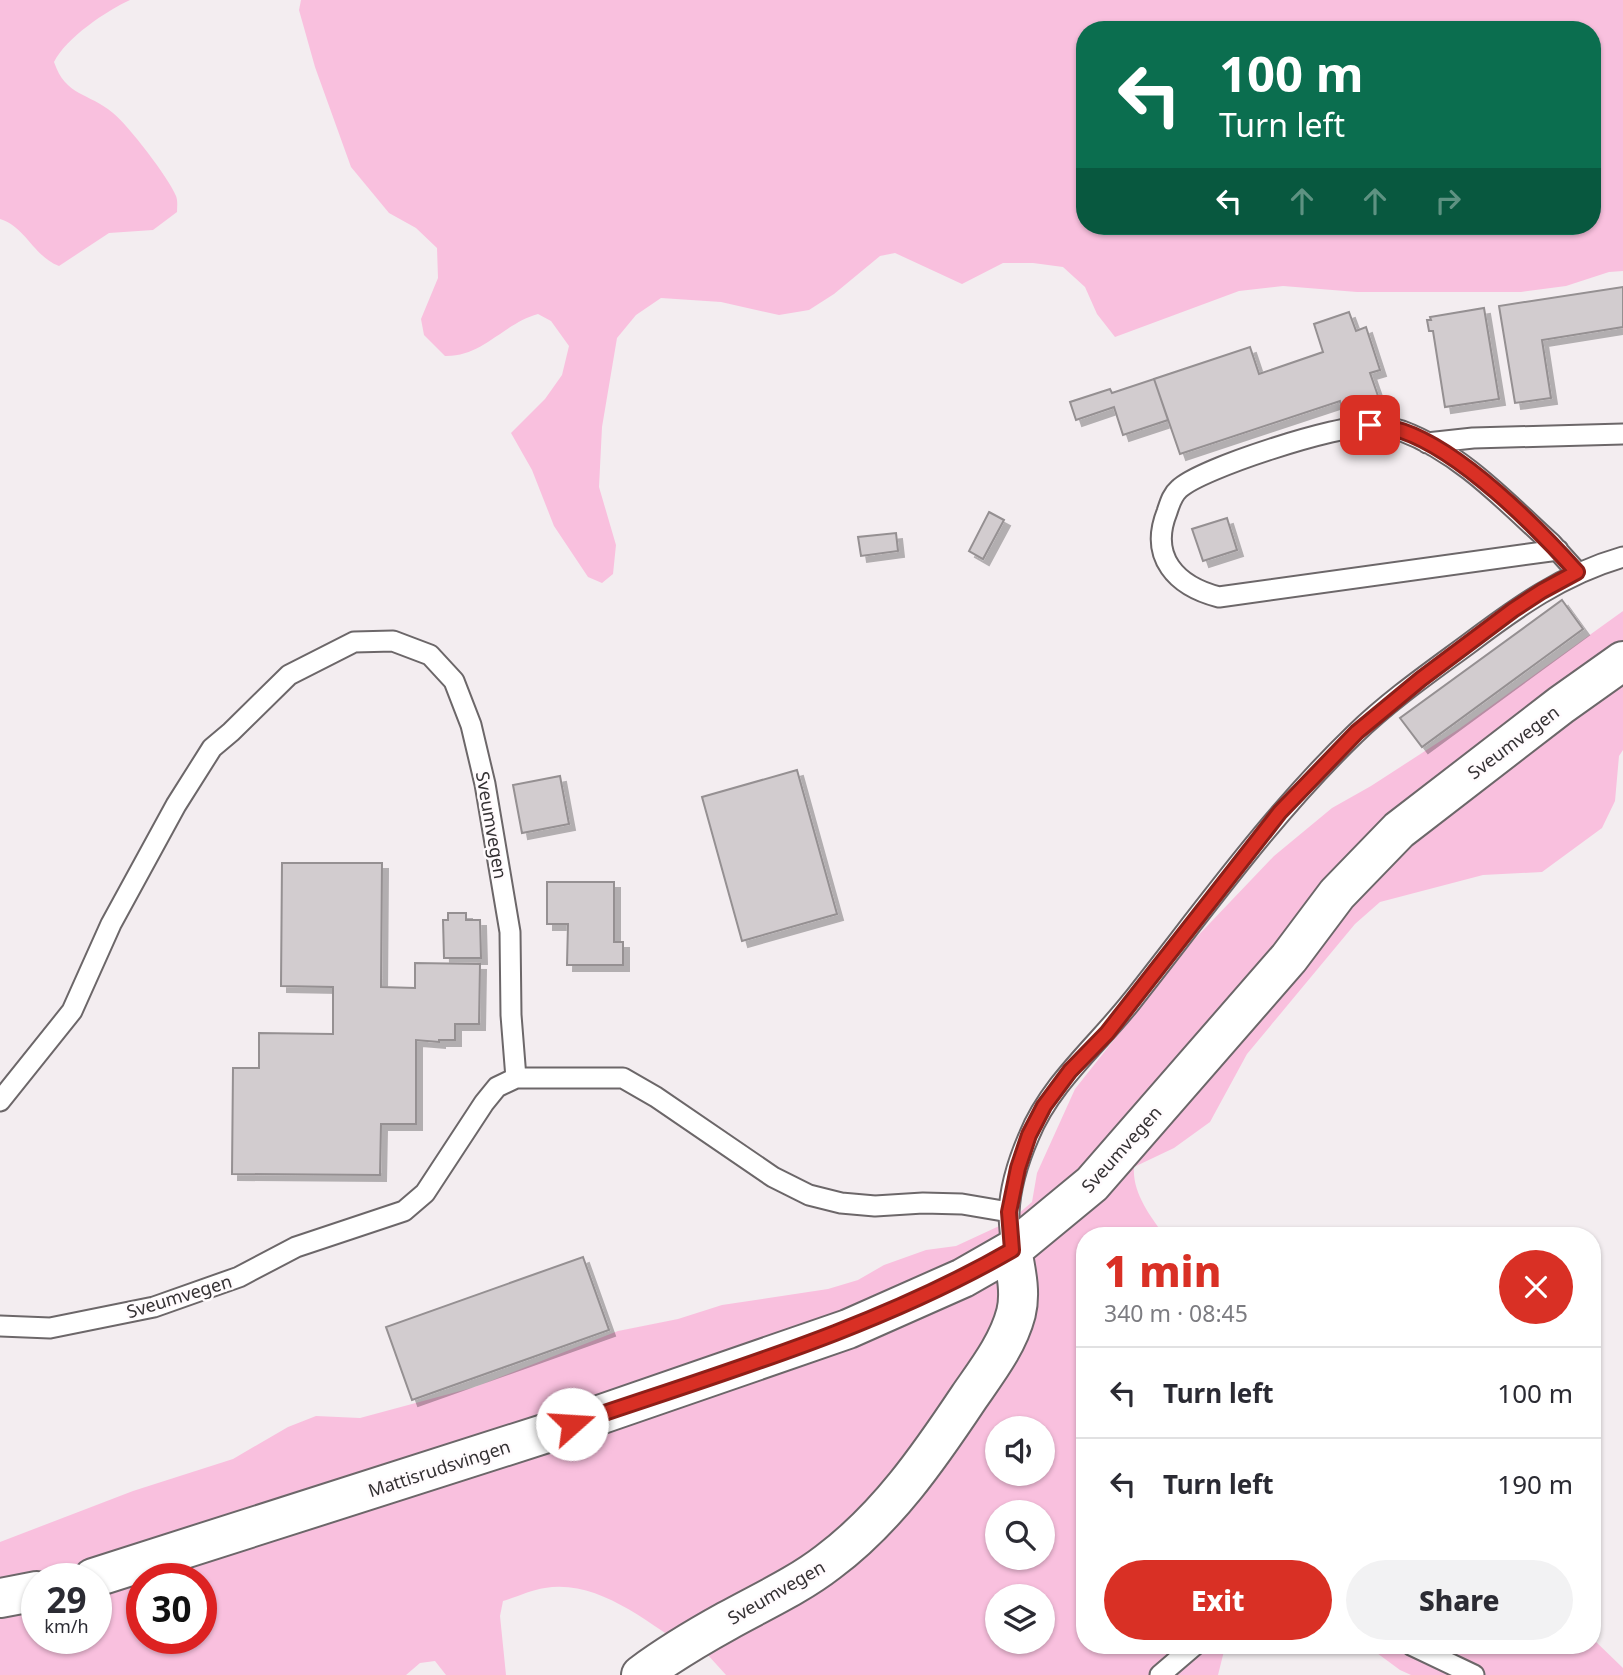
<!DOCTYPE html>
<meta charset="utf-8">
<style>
body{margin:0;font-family:"Noto Sans",sans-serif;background:#f2f2f3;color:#2b2b33;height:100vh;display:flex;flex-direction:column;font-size:26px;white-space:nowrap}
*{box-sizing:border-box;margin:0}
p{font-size:23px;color:#7c7c81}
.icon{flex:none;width:38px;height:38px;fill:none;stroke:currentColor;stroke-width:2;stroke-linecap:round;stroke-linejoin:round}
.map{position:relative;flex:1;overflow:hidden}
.details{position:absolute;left:1076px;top:1227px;width:525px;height:427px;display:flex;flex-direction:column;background:#fff;border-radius:28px;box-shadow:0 2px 5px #0004}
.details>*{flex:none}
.banner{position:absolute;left:1076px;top:21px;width:525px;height:214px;border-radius:28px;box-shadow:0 2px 5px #0004;background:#0b6e4f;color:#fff;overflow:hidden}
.fabs{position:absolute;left:985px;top:1416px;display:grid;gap:14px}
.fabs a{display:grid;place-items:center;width:70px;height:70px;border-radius:50%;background:#fff;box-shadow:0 2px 5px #0004;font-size:35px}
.speed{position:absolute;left:21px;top:1563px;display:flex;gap:14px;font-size:35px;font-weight:700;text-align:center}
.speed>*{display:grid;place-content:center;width:91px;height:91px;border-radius:50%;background:#fff;box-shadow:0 2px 5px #0004;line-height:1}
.speed small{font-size:18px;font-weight:400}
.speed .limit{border:10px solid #d22;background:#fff;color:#111}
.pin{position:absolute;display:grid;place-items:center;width:60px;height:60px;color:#fff;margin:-30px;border-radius:14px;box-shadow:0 4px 10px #0006}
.me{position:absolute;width:77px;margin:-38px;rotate:71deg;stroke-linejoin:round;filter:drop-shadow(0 0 5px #0008)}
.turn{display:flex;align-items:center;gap:24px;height:147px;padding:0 28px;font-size:32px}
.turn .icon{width:91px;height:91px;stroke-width:2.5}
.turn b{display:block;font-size:49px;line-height:60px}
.lanes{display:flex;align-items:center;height:66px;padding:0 28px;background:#0003;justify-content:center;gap:35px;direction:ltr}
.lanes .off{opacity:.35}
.round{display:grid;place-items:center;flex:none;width:74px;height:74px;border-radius:37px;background:#f2f2f3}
.overview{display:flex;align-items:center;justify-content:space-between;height:119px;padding:0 28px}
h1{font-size:42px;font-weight:800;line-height:52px;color:#d93025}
.primary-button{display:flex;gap:14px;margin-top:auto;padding:14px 28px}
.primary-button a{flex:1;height:80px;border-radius:42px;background:#d93025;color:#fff;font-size:28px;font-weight:800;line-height:80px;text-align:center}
.primary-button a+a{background:#f2f2f3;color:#2b2b33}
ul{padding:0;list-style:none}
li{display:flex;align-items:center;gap:21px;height:91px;padding:0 28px;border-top:2px solid #e1e1e2}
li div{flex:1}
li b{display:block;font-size:26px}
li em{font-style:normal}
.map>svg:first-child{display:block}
.green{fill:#f9c0de;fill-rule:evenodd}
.building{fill:#d2cccf;stroke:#959092;stroke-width:2;filter:url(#shadow)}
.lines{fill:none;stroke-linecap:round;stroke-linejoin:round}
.service-casing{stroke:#6c6769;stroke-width:23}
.minor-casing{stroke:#6c6769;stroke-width:42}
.service{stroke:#fff;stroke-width:19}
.minor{stroke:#fff;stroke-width:38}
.route-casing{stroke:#8d1f18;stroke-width:18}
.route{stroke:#d93025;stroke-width:12}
.labels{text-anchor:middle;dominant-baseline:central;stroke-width:5;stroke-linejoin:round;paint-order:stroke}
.street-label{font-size:18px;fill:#343133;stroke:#fffbfd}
</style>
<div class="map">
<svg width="1623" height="1675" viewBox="0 0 1623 1675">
<defs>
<filter id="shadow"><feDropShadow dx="6" dy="6" stdDeviation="0" flood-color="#0004"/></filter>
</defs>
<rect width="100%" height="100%" fill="#f3edf0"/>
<path class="green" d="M 0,0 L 130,0 C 106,11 66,38 54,62 C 66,97 88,92 113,113 C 128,125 169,178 176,196 C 178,201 177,207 177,212 L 153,230 L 109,233 L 59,266 C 33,256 26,227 0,219 Z
M 301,0 L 1623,0 L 1623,271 L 1609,272 L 1566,286 L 1521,292 L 1357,292 L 1283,286 L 1239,291 L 1115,337 L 1097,314 L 1085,287 L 1063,267 L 1033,263 L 1003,263 L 962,284 L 895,253 L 880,256 L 834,294 L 809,310 L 779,315 L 721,302 L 661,298 L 636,315 L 617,338 L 602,427 L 599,487 L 616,545 L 613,574 L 602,583 L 588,577 L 554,526 L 532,470 L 511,433 L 545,399 L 562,375 L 569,346 L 551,321 L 538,314 C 504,323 483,357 445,356 L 424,335 L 421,319 L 438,278 L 437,248 L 416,228 L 389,213 L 351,167 L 315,67 L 299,10 ZM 1085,30 L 1592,30 L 1592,226 L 1085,226 Z
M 1623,611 L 1623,750 L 1619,756 L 1615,801 L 1602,828 L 1542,872 L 1483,875 L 1380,902 L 1355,924 L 1247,1054 L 1210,1122 L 1174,1148 L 1134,1167 C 1132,1192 1150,1216 1164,1235 L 1085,1236 L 1085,1645 L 1230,1645 L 1224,1651 L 1218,1675 L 726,1675 L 707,1654 L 692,1651 C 649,1624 599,1579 545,1588 C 531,1590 517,1597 503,1601 L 500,1616 L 506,1675 L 446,1675 L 435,1661 L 420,1663 L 406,1675 L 0,1675 L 0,1542 L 133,1491 L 233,1459 L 288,1427 L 316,1416 L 360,1418 L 475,1387 L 618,1331 L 678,1319 L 722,1305 L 828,1289 L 858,1280 L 884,1265 L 926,1250 L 956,1246 L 1010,1221 L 1032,1202 L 1037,1173 L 1075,1089 L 1189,945 L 1274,856 L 1332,808 L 1371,786 L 1459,729 ZM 998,1428 L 1043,1428 L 1043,1474 L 998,1474 ZM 998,1512 L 1043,1512 L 1043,1558 L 998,1558 ZM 37,1578 L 96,1578 L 96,1638 L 37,1638 ZM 142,1578 L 201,1578 L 201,1638 L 142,1638 ZM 998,1596 L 1043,1596 L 1043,1642 L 998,1642 Z
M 1593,1639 L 1623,1668 L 1623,1675 L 1411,1675 L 1400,1670 L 1366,1645 L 1592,1645 Z"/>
<path class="building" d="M 1623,287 L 1623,327 L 1542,340 L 1551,398 L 1515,403 L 1499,306 Z
M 1484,308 L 1499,399 L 1445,407 L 1433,331 L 1429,331 L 1427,320 L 1431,320 L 1430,317 Z
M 1349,312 L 1356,331 L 1366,327 L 1380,370 L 1370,373 L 1378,396 L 1342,408 L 1340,401 L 1180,454 L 1154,379 L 1250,347 L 1259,374 L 1323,352 L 1314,324 Z
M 1154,379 L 1168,420 L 1123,435 L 1114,407 L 1076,420 L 1070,402 L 1110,389 L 1112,393 Z
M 989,512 L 1004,520 L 983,559 L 969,551 Z
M 1227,518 L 1237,550 L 1203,561 L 1192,529 Z
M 896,533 L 898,551 L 861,556 L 858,537 Z
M 1562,600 L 1583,629 L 1422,747 L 1400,718 Z
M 797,770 L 837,914 L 742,941 L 702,797 Z
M 560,776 L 569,824 L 522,833 L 513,785 Z
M 282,863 L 382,863 L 381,987 L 415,988 L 415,963 L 480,964 L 479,1024 L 455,1024 L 455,1040 L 439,1040 L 439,1042 L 416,1040 L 416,1124 L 381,1124 L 380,1175 L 232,1174 L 233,1068 L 259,1068 L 259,1033 L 333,1034 L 333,987 L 281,986 Z
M 547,882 L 614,882 L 614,942 L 623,942 L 623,965 L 567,965 L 568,924 L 547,924 Z
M 448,913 L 466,913 L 466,920 L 480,920 L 481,958 L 444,958 L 443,920 L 448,920 Z
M 583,1257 L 609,1330 L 412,1400 L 386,1327 Z"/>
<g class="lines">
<defs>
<path id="service" d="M 1427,443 L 1473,438 L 1623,434
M 1558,550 L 1219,597 C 1176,586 1149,557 1167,512 C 1170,503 1172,495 1179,489 C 1201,468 1340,424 1371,426 C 1380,426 1393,428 1402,431 C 1461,453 1506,502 1551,543 L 1577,572
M 0,1101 L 72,1011 L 111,924 L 176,805 L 212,748 L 231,732 L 289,675 L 354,642 L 393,641 L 430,655 L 454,681 L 471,725 L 485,784 L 510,932 L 511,1015 L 516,1078
M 1012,1250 C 1011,1238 1009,1225 1009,1213 C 1010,1188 1019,1159 1029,1136 C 1050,1084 1097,1045 1131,1002 C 1203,911 1271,815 1355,734 C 1389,701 1429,673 1467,645 C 1516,608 1563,574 1623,557
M 0,1326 L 50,1328 L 154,1307 L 239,1277 L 296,1247 L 404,1211 L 425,1193 L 484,1103 L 497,1087 L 516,1078 L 623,1078 L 656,1097 L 773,1177 L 809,1195 L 841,1203 L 875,1206 L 923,1203 L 962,1204 L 1009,1212
M 1411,1645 L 1474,1675
M 1160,1675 L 1195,1645"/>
<path id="minor" d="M 93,1578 L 547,1433 L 848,1329 L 963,1278 L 1012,1250 L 1092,1184 L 1289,958 L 1337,894 L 1399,830 L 1561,705 L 1623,661
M 0,1598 L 37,1591
M 641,1675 C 668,1655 698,1637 727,1621 C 761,1602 797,1586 828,1562 C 887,1518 929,1457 969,1397 C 987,1371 1008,1344 1016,1313 C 1021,1293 1016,1271 1012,1250"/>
</defs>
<use href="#service" class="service-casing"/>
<use href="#minor" class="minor-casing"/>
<use href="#service" class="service"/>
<use href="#minor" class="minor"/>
</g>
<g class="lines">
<defs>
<path id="route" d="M 572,1424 C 721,1373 875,1329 1012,1250 L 1009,1212 L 1018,1168 L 1029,1135 L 1044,1106 L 1070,1071 L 1107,1033 L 1280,812 L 1357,732 L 1421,679 L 1513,610 L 1542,591 L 1577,572 C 1536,526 1461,451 1402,431 C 1392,428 1380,427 1370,425"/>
</defs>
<use href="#route" class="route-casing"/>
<use href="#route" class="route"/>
</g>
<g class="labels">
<g class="street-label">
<text transform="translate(1513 742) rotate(-37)">Sveumvegen</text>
<text transform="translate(492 825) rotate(80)">Sveumvegen</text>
<text transform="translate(1121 1149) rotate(-48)">Sveumvegen</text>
<text transform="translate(179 1296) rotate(-17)">Sveumvegen</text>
<text transform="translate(439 1468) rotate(-18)">Mattisrudsvingen</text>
<text transform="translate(776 1592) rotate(-30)">Sveumvegen</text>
</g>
</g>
</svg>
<div class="fabs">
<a><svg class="icon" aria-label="sound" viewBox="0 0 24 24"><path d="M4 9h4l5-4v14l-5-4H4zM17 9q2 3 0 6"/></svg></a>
<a><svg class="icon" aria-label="search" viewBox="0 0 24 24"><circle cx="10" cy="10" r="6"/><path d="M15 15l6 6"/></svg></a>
<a><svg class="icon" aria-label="layers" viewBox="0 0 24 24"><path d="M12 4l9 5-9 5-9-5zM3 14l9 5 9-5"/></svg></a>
</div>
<div class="speed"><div>29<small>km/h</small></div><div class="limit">30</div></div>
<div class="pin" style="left:1370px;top:425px;background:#d93025"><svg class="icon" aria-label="arrive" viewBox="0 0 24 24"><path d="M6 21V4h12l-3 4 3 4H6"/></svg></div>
<svg class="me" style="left:572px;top:1424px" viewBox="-20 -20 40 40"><circle r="19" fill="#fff"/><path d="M0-13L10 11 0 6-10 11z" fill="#d93025"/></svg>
<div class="banner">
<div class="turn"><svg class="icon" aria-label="left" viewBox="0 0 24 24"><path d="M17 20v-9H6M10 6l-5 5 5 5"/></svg><div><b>100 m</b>Turn left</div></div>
<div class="lanes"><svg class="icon" aria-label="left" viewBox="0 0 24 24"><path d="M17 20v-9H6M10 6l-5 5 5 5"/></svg><svg class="icon off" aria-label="ahead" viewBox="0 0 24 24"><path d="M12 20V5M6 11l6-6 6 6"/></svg><svg class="icon off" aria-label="ahead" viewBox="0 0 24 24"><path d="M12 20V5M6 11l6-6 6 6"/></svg><svg class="icon off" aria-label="right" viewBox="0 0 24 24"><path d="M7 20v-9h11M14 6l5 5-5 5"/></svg></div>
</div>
<section class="details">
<div class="overview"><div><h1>1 min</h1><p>340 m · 08:45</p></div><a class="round" style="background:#d93025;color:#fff"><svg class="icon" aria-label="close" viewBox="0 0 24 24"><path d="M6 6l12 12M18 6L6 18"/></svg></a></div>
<ul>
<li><svg class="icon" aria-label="left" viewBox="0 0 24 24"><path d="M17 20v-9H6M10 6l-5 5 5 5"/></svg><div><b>Turn left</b></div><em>100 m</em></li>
<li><svg class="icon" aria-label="left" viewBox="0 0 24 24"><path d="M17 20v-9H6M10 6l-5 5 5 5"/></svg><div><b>Turn left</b></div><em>190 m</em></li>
</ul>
<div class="primary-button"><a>Exit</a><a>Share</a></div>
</section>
</div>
